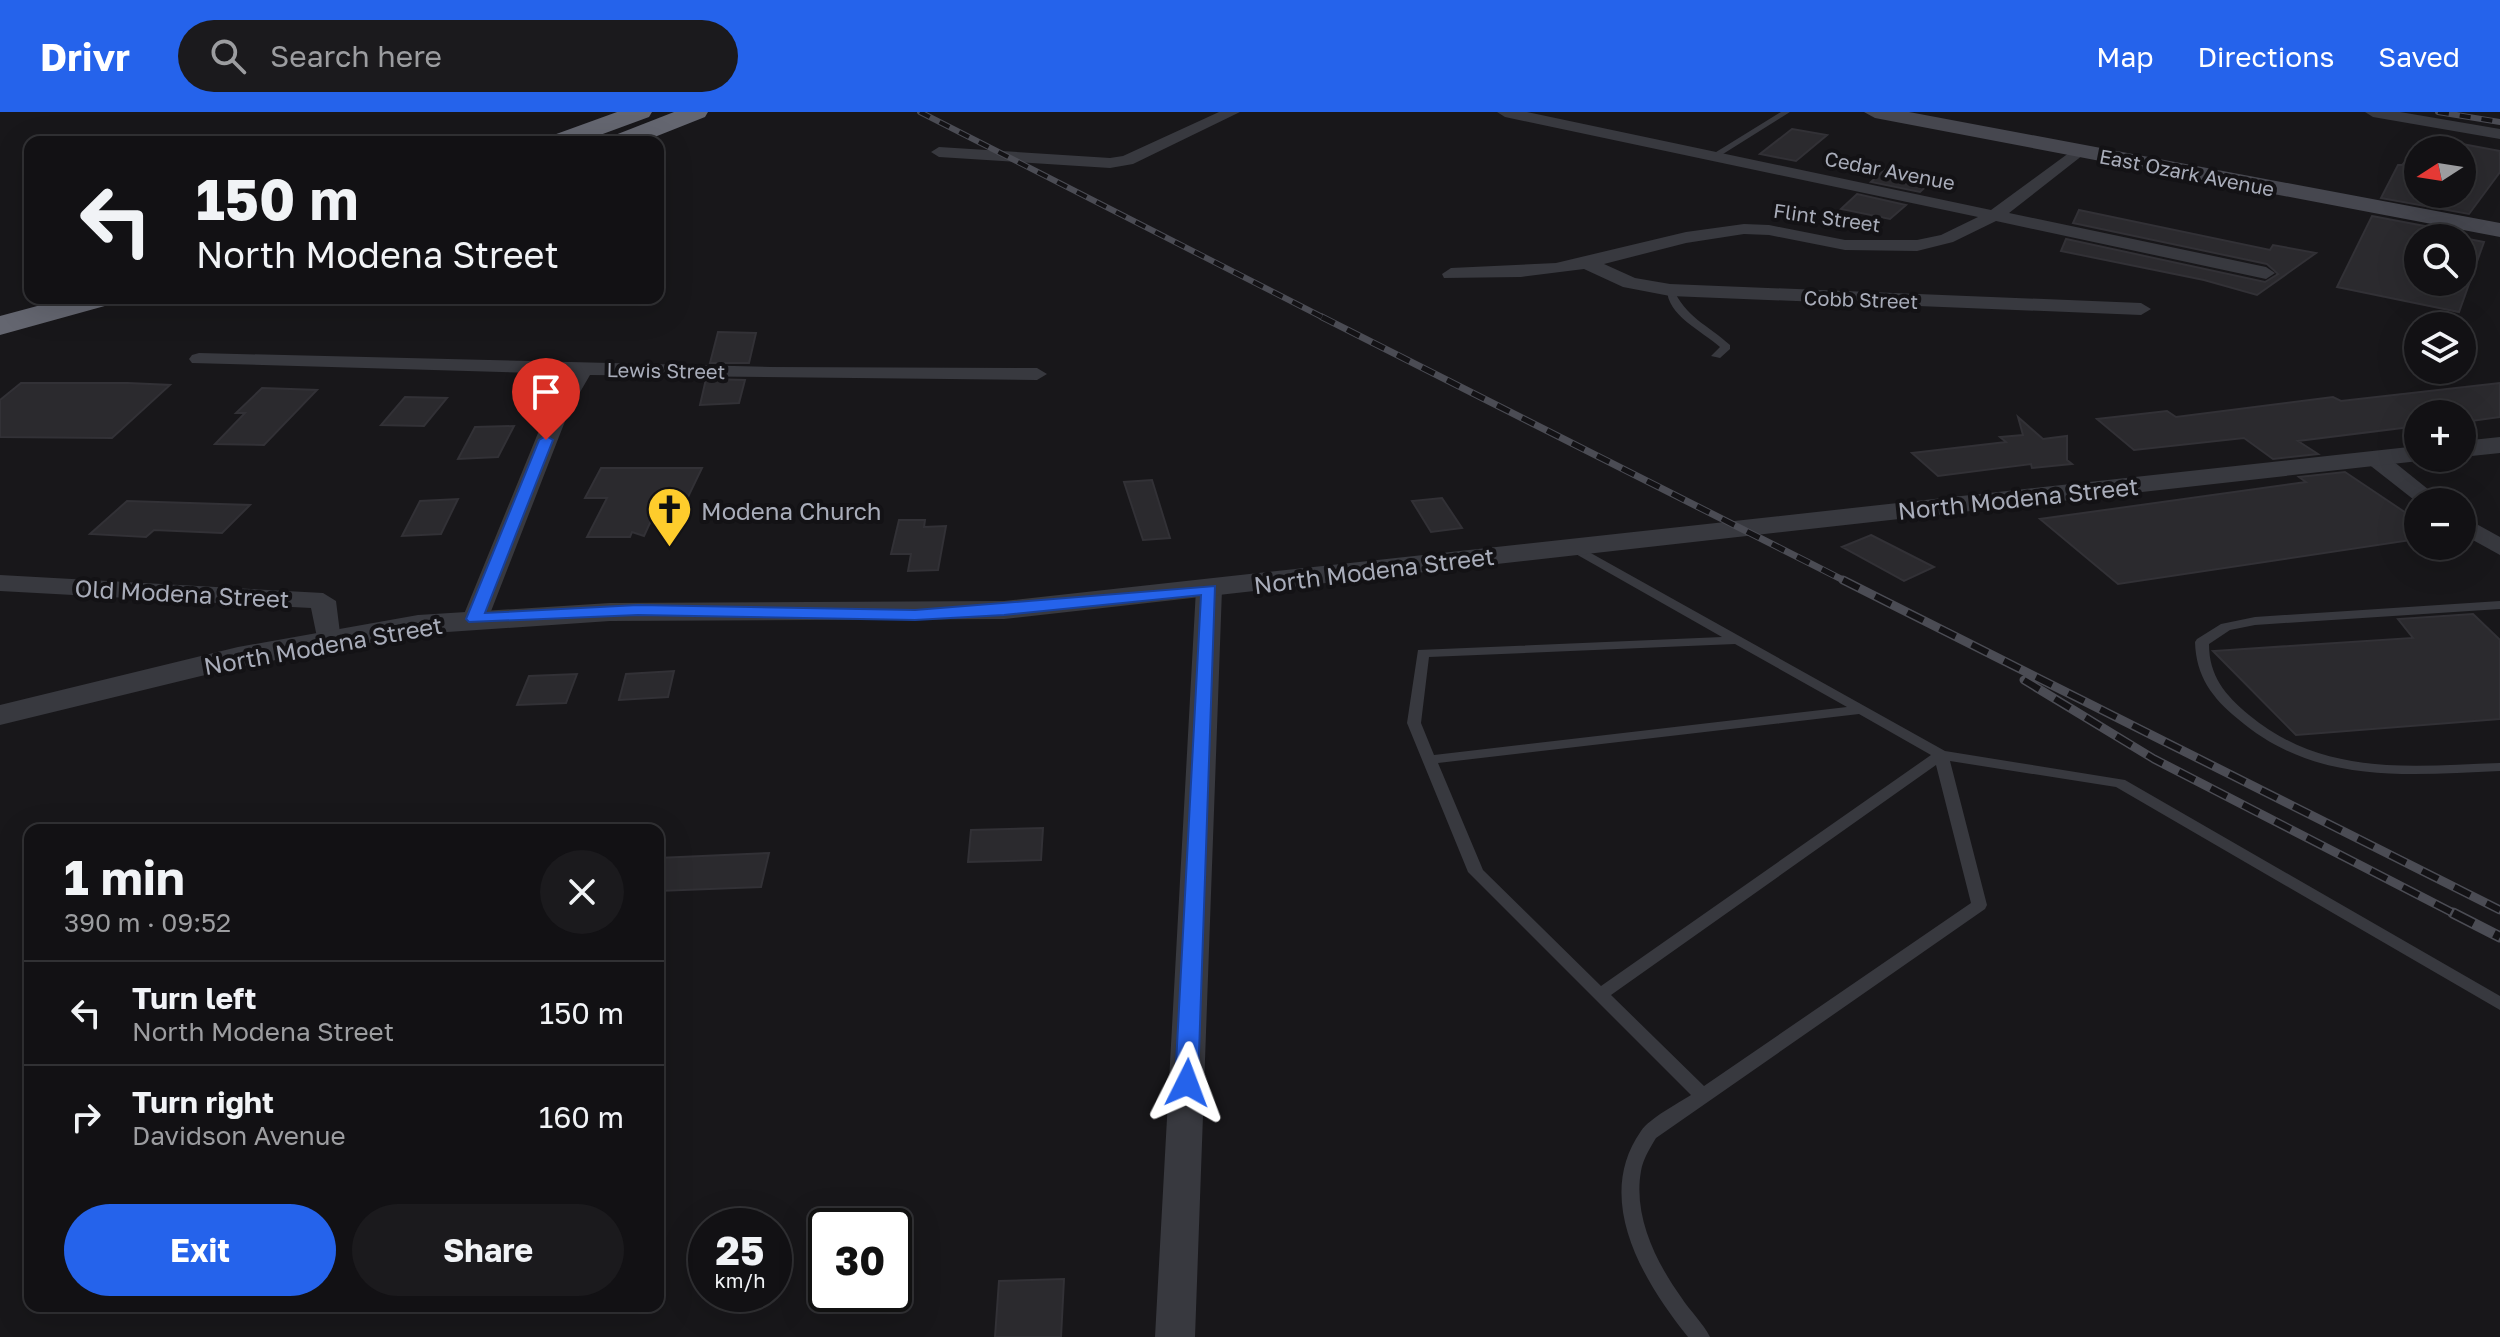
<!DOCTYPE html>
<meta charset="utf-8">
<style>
body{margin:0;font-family:"Golos Text",sans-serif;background:#1b1a1d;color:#f1f3f6;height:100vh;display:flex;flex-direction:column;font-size:30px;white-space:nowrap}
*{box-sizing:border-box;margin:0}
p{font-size:26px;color:#9c9da0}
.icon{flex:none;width:44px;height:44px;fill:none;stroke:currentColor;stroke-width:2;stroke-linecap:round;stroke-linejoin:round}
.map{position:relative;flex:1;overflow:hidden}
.details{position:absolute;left:24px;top:712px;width:640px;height:488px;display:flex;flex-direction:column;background:#121114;border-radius:16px;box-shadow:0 8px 32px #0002,0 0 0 2px #313134}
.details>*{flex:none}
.hud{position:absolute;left:24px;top:24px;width:640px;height:168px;border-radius:16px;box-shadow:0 8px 32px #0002,0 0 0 2px #313134;background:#121114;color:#f1f3f6;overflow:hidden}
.needle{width:52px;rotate:258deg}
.buttons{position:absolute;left:2404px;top:24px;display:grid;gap:16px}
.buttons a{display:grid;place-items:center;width:72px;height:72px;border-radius:50%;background:#121114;box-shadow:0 8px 32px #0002,0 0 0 2px #313134;font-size:40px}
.speed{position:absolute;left:688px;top:1096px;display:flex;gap:16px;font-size:40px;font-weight:700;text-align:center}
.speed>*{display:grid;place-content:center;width:104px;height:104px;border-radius:50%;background:#121114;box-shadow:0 8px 32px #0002,0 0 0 2px #313134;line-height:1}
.speed small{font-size:20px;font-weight:400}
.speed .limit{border:4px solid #111;border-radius:12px;background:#fff;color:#111}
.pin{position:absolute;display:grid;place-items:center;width:68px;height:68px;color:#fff;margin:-82px -34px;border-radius:50% 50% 50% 0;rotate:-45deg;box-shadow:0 0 8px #0007}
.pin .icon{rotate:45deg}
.me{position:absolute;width:88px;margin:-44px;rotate:3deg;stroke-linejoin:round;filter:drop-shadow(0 0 6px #0008)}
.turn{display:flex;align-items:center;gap:28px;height:168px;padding:0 40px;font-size:36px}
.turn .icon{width:104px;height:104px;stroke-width:2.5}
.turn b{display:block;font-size:56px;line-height:68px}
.round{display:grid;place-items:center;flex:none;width:84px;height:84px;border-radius:42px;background:#1b1a1d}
.headline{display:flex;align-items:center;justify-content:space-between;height:136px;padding:0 40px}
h1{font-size:48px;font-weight:700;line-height:60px}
.button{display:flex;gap:16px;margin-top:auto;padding:16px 40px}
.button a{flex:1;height:92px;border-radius:48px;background:#2563eb;color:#fff;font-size:32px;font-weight:700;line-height:92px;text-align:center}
.button a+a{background:#1b1a1d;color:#f1f3f6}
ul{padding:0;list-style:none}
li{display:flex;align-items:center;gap:24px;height:104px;padding:0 40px;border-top:2px solid #313134}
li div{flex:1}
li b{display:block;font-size:30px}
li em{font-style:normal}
header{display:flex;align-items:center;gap:48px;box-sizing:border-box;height:112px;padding:0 40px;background:#2563eb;color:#fff}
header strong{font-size:38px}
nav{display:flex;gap:44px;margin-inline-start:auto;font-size:28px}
.search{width:560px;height:72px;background:#1b1a1d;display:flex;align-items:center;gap:20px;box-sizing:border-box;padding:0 28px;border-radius:44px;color:#9c9da0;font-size:30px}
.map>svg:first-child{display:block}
.building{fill:#2b2a2e;stroke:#323136;stroke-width:2;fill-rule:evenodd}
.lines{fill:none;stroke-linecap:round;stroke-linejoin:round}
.service{fill:#38393f;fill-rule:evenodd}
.minor{fill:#38393f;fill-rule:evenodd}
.tertiary{fill:#38393f;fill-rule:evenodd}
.secondary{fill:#46474f;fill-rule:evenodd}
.motorway{fill:#646670;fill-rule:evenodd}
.rail-far3-casing{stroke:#4b4c54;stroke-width:6}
.rail-far2-casing{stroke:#4b4c54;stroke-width:7}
.rail-far1-casing{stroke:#4b4c54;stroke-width:9}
.rail-casing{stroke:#4b4c54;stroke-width:11}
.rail-far3{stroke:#131215;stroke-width:4;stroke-dasharray:11;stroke-linecap:butt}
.rail-far2{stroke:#131215;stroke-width:5;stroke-dasharray:14;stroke-linecap:butt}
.rail-far1{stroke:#131215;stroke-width:6;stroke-dasharray:18;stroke-linecap:butt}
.rail{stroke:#131215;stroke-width:8;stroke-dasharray:23;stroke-linecap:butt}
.route{fill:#2563eb;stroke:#184099;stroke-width:2}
.labels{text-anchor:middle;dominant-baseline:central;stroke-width:8;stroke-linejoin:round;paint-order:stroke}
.far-street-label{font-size:20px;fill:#a9adba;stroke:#131215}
.street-label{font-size:24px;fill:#a9adba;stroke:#131215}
.poi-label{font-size:24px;fill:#a9adba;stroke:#131215;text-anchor:start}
</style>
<header>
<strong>Drivr</strong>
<div class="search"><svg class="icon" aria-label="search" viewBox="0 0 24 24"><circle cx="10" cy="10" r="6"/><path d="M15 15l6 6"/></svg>Search here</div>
<nav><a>Map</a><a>Directions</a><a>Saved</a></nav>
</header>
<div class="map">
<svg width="2500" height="1225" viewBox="0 0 2500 1225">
<rect width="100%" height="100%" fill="#18171a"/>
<path class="building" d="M 1792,17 L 1827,23 L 1796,49 L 1760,42 Z
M 2430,26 L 2500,39 L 2500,60 L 2469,102 L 2381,86 L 2398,53 L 2402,53 ZM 2418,38 L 2462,38 L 2462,82 L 2418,82 Z
M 1888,55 L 1936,65 L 1920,80 L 1871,70 Z
M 1857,82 L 1906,93 L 1890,107 L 1841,97 Z
M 2079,98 L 2270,138 L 2273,133 L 2316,141 L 2257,183 L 2204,168 L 2061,139 L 2066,127 L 2265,170 L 2278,162 L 2267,152 L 2073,111 Z
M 2372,104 L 2456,120 L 2453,124 L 2484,130 L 2459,200 L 2337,175 ZM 2418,126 L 2462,126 L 2462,170 L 2418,170 Z
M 718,220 L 756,221 L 749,251 L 710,251 Z
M 706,267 L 745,268 L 739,291 L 700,293 Z
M 21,271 L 128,271 L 170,273 L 112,326 L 0,325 L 0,288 Z
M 2500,271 L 2500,305 L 2471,309 L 2462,308 L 2462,302 L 2418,302 L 2418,314 L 2298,329 L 2318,342 L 2273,347 L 2244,326 L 2134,338 L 2097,307 L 2167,299 L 2176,305 L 2333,285 L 2341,289 Z
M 262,276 L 317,278 L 264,333 L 215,332 L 245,301 L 236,301 Z
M 405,285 L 447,286 L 424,314 L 381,313 Z
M 2018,305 L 2043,327 L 2067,324 L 2067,348 L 2072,352 L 2032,356 L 2031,352 L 1938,364 L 1912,341 L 2006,330 L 2000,325 L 2023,323 Z
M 514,314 L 498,345 L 458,347 L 475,315 Z
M 601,356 L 702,356 L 687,387 L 661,387 L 644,424 L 632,420 L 630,425 L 587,425 L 607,386 L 585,386 Z
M 2345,360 L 2418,409 L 2418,427 L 2118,472 L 2040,407 L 2306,370 L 2299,365 Z
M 1152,368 L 1170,426 L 1143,428 L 1124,370 Z
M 1442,386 L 1462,416 L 1431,420 L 1412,389 Z
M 458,387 L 441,422 L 402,424 L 420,389 Z
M 127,389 L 250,393 L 222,421 L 154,418 L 146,425 L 90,422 Z
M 899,408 L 925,408 L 924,415 L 946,414 L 938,458 L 908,459 L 911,442 L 891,442 Z
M 1871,423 L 1934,455 L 1904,469 L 1842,435 Z
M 2473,502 L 2500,528 L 2500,607 L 2296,623 L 2213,539 L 2413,526 L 2398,507 Z
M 674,559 L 668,585 L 619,588 L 626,562 Z
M 577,562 L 566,591 L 517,593 L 529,564 Z
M 1043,716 L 1041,748 L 968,750 L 971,718 Z
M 769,741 L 761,775 L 658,779 L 658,746 Z
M 1064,1167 L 1061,1225 L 995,1225 L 999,1169 Z"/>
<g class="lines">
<path class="service" d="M 1781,0 L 1790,0 L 1715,47 L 1708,45 Z
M 1667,176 L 1673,176 C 1685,205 1708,213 1730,233 L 1730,237 L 1720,246 L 1711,244 L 1720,235 C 1702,219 1666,203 1667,176 Z
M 1571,430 L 1945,639 L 2125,668 L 2500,884 L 2500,898 L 2116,675 L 1950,649 L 1987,793 L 1985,797 L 1656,1026 C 1650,1036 1643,1047 1641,1059 C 1633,1104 1656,1150 1681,1185 C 1690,1199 1703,1211 1710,1225 L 1688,1225 C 1643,1169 1593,1087 1641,1019 C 1650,1006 1677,992 1691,983 L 1468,760 L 1407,611 L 1418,538 L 1722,525 L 1567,437 L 1565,434 ZM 1735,532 L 1847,595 L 1434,643 L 1421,611 L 1429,545 ZM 1859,602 L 1931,643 L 1601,874 L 1483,758 L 1438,651 ZM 1936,653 L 1971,791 L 1704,974 L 1611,883 Z
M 2500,489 L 2500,497 L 2255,513 L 2230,518 L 2209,532 C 2209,564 2225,583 2249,603 C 2324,665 2409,654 2500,651 L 2500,659 C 2405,663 2315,673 2238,607 C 2212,586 2196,564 2195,530 L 2197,527 L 2221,512 L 2255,505 Z"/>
<path class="minor" d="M 1219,0 L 1240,0 L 1133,52 L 1110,56 L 939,45 L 931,40 L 939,35 L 1110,46 L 1123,44 Z
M 1497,0 L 1527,0 L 1991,98 L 2077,35 L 2083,37 L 2083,43 L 2009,101 L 2266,155 L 2275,161 L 2266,167 L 1996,109 L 1953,130 L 1917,139 L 1845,138 L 1769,123 L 1744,122 L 1686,131 L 1604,152 L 1635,166 L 1670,172 L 2141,191 L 2151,197 L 2141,203 L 1670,184 L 1623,175 L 1584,157 L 1521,165 L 1444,166 L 1442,162 L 1451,156 L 1556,151 L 1686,120 L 1744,112 L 1769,113 L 1845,128 L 1917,128 L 1941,123 L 1978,105 L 1505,5 Z
M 2365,0 L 2400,0 L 2500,17 L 2500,27 L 2373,5 Z
M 199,241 L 771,255 L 1037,256 L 1047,262 L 1037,268 L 590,263 L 569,299 L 488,507 L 475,515 L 462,507 L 547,299 L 570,262 L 192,251 L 189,247 L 192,243 Z
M 2375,339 L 2383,341 L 2444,390 L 2418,391 L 2367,351 L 2364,346 Z
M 2462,404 L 2500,425 L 2500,443 L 2462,422 Z
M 0,463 L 323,481 L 336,489 L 341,529 L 337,535 L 319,535 L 311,496 L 0,479 Z
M 1209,469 L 1222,477 L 1195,1225 L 1155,1225 L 1196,477 Z"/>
<path class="tertiary" d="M 2500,325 L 2500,341 L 2462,345 L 2462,329 Z
M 2418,334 L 2418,346 L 2428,348 L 1004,507 L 610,509 L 418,522 L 238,555 L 0,613 L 0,593 L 238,535 L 418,503 L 610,491 L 1004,489 Z"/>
<path class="secondary" d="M 1864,0 L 1909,0 L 2500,111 L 2500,125 L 1875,6 Z"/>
<path class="motorway" d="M 617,0 L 652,0 L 649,5 L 581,30 L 544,30 L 548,25 Z
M 674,0 L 708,0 L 705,5 L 642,30 L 606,30 L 610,25 Z
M 67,186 L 116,186 L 112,192 L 0,223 L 0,204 Z"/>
<defs>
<path id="rail-far3" d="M 920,0 L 1326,207
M 2438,0 L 2500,10"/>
<path id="rail-far2" d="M 1322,205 L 1847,470"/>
<path id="rail-far1" d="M 1843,468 L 2500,798
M 2024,568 L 2154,647 L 2457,803"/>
<path id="rail" d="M 2453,801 L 2500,825"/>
</defs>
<use href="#rail-far3" class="rail-far3-casing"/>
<use href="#rail-far2" class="rail-far2-casing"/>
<use href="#rail-far1" class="rail-far1-casing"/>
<use href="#rail" class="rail-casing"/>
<use href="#rail-far3" class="rail-far3"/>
<use href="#rail-far2" class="rail-far2"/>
<use href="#rail-far1" class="rail-far1"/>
<use href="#rail" class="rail"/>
</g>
<path class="route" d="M 546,324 L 553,328 L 485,501 L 638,493 L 915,498 L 1215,474 L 1198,971 L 1195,977 L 1178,977 L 1175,971 L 1201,483 L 1004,503 L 915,508 L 638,503 L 469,510 L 466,507 L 539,328 Z"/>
<defs>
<symbol id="church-pin" viewBox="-11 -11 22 30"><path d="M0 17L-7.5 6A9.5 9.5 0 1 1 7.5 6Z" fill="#fecc2c" stroke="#131215"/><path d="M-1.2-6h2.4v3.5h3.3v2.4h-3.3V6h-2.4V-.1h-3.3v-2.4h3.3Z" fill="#111"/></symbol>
</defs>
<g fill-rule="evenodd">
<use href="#church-pin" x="644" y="372" width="51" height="69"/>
</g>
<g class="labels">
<g class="far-street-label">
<text transform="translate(1890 58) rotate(11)">Cedar Avenue</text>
<text transform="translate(2187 60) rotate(11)">East Ozark Avenue</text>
<text transform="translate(1827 105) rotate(8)">Flint Street</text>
<text transform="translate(1861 187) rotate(2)">Cobb Street</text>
<text transform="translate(666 258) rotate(1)">Lewis Street</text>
</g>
<g class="street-label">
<text transform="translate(2018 386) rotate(-6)">North Modena Street</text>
<text transform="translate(1374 458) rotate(-7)">North Modena Street</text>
<text transform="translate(182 481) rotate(3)">Old Modena Street</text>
<text transform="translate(323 533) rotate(-10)">North Modena Street</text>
</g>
<g class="poi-label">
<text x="701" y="398">Modena Church</text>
</g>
</g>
</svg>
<div class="buttons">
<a><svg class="needle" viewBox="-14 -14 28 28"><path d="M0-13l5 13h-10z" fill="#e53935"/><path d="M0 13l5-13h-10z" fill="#9c9da0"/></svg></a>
<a><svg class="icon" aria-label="search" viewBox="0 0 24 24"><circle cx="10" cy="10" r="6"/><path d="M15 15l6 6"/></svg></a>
<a><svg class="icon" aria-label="layers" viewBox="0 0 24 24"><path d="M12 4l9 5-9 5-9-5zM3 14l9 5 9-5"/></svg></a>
<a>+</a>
<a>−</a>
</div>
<div class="speed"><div>25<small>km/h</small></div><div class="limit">30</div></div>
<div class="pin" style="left:546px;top:328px;background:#d93025"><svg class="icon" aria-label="arrive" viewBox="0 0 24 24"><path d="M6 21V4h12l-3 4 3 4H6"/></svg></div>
<svg class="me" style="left:1187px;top:971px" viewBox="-20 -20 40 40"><path d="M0-17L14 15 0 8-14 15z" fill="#2563eb" stroke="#fff" stroke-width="4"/></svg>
<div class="hud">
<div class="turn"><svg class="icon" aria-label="left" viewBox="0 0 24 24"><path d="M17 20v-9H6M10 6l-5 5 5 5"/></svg><div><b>150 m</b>North Modena Street</div></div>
</div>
<section class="details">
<div class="headline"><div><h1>1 min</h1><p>390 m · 09:52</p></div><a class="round"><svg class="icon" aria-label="close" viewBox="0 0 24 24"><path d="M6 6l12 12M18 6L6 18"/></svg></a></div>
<ul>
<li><svg class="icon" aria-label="left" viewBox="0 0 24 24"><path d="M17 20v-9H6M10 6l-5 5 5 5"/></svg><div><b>Turn left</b><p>North Modena Street</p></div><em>150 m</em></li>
<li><svg class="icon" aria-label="right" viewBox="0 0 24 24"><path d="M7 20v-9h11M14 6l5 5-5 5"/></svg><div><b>Turn right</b><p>Davidson Avenue</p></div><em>160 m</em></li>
</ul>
<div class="button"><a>Exit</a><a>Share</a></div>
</section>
</div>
